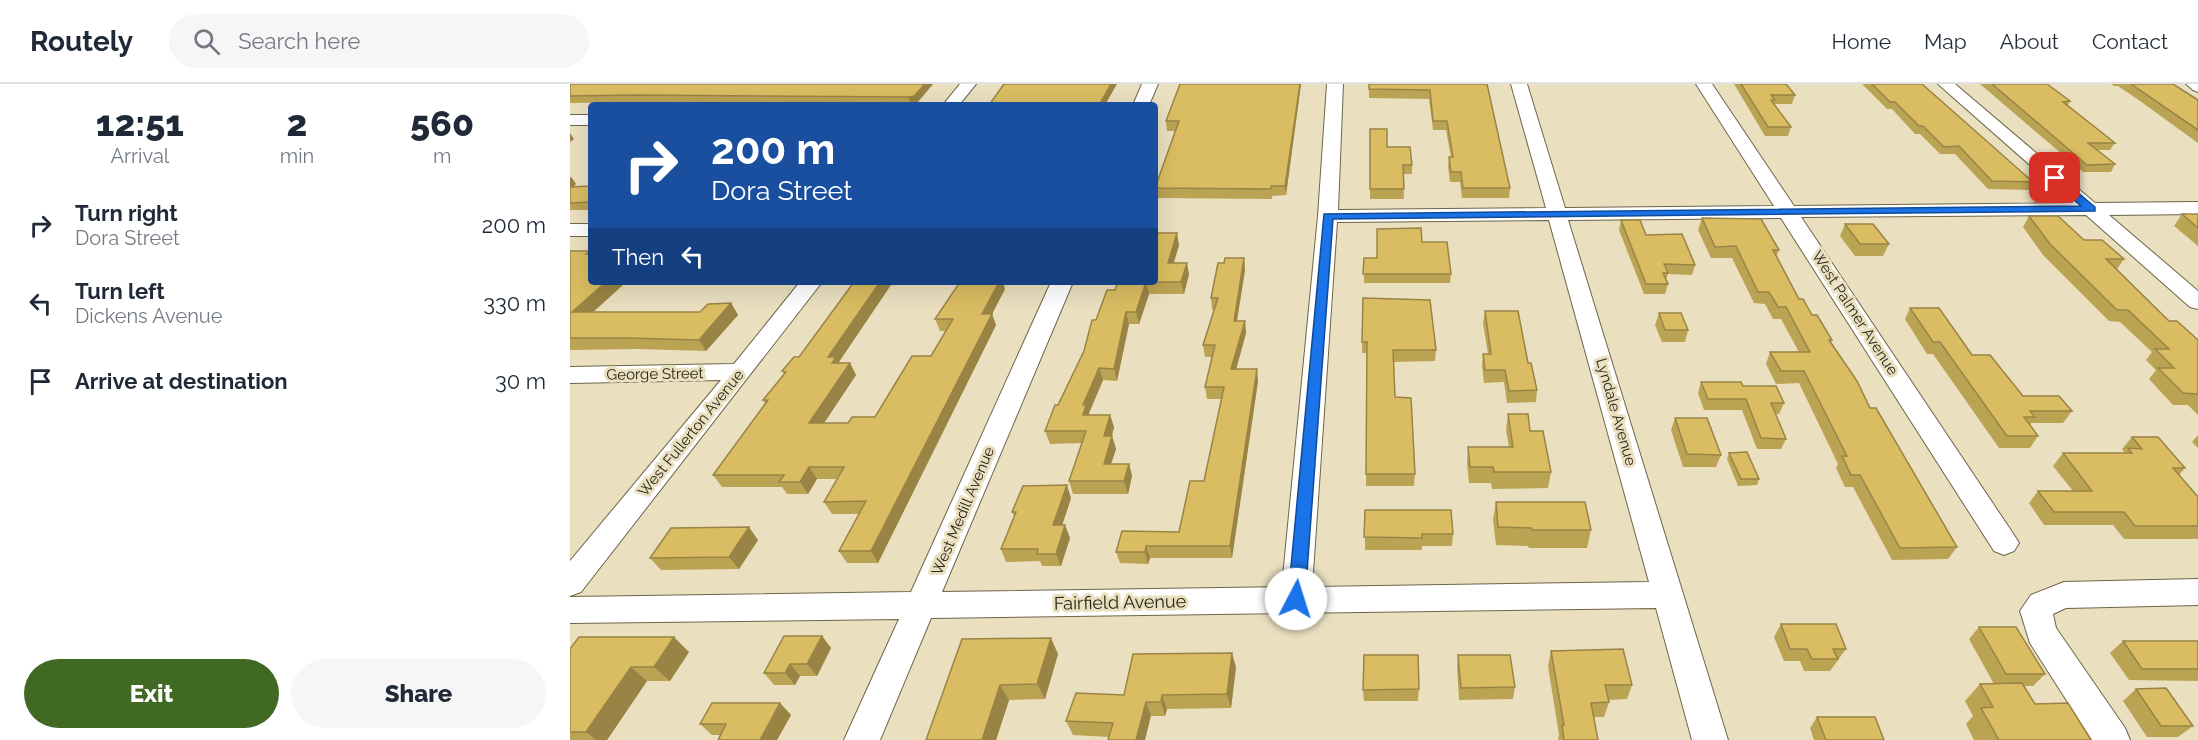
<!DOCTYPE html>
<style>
body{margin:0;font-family:Raleway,sans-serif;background:#f6f6f7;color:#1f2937;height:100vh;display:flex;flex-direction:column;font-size:22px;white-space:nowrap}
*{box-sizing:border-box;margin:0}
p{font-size:20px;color:#747a83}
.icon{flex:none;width:33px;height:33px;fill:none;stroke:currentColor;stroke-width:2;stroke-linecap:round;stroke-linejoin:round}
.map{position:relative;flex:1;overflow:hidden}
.details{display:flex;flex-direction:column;background:#fff;width:570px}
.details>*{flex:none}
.hud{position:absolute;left:18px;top:18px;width:570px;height:183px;border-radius:6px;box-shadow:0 6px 24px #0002;background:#1a4fa0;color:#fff;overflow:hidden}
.pin{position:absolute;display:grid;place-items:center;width:51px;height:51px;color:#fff;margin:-26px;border-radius:12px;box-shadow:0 3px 9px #0006}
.me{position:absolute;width:66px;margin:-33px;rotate:5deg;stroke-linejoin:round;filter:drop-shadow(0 0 4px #0008)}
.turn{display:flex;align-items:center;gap:21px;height:126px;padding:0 24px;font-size:27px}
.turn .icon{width:78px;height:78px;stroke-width:2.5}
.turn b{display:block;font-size:42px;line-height:51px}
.then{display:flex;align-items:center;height:57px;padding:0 24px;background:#0003;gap:12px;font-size:22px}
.eta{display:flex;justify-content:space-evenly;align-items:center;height:102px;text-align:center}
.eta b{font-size:36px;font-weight:800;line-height:42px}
.button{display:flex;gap:12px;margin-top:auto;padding:12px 24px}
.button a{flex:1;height:69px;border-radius:36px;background:#406924;color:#fff;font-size:24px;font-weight:800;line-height:69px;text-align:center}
.button a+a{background:#f6f6f7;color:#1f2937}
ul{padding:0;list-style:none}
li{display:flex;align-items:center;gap:18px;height:78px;padding:0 24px}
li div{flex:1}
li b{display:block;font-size:22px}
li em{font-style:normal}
header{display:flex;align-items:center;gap:36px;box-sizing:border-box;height:84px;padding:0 30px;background:#fff;border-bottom:2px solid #e0e1e3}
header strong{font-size:28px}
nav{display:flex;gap:33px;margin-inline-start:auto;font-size:21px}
.search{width:420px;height:54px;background:#f6f6f7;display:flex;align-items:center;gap:15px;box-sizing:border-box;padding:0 21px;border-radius:33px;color:#747a83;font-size:22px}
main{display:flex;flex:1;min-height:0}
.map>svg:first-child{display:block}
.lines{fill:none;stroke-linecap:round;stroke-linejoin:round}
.minor-casing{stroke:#6e6549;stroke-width:2}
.minor{fill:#fff;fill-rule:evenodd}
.wall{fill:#bba354}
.shaded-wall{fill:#998445}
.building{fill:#dabd62;stroke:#998445;stroke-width:1.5}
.route{fill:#1a73e8;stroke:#114b97;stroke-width:1.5}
.labels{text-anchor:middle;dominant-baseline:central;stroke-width:6;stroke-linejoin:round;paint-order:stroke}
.street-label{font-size:15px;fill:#272317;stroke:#eae0c0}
.near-street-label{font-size:18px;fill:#272317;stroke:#eae0c0}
</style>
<header>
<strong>Routely</strong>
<div class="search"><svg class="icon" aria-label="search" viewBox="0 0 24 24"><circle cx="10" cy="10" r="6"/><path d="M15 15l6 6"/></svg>Search here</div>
<nav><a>Home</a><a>Map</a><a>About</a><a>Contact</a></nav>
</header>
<main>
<section class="details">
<div class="eta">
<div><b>12:51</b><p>Arrival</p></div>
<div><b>2</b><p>min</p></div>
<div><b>560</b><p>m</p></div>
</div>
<ul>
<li><svg class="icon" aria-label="right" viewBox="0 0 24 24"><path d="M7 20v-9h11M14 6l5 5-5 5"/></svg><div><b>Turn right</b><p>Dora Street</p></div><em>200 m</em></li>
<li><svg class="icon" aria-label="left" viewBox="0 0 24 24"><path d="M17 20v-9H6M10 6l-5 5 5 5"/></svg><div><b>Turn left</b><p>Dickens Avenue</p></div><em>330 m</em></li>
<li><svg class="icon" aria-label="arrive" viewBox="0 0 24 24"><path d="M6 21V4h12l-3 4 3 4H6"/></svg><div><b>Arrive at destination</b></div><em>30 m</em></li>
</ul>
<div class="button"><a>Exit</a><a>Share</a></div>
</section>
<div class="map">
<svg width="1628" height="656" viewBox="0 0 1628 656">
<rect width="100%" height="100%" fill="#eae0c0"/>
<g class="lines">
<defs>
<path id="minor" d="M 390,0 L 406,0 L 389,21 L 373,21 Z
M 572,0 L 588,0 L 579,21 L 563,21 Z
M 757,0 L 773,0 L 768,126 L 976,124 L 941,0 L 957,0 L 995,124 L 1204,122 L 1126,0 L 1142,0 L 1224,122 L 1503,119 L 1368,0 L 1385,0 L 1525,119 L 1628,118 L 1628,130 L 1539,131 L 1628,207 L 1628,225 L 1620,223 L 1516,131 L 1231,133 L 1444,451 L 1449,459 L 1444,467 L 1434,471 L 1424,467 L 1211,134 L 998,136 L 1158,656 L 1122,656 L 1086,524 L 361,534 L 310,656 L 274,656 L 329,535 L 0,539 L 0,513 L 341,508 L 481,198 L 503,198 L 372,508 L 712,503 L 748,132 ZM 979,136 L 1079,498 L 742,503 L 767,138 Z
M 1616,0 L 1628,0 L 1628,8 L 1623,6 Z
M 0,31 L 21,31 L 21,41 L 0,41 Z
M 0,140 L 21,140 L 21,152 L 0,152 Z
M 230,198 L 252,198 L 11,508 L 0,512 L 0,477 L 151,296 L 0,299 L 0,283 L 164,280 Z
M 1628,495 L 1628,521 L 1496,524 L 1483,530 L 1486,544 L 1555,644 L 1560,656 L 1522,656 L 1460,559 L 1450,527 L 1461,511 L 1494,498 Z"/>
</defs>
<use href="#minor" class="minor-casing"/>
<use href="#minor" class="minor"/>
</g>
<path class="wall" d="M 0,0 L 363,0 L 347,19 L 341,20 L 70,18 L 0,19 Z
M 610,0 L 731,0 L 716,111 L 702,112 L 702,115 L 587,114 L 585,104 L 605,47 L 597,47 L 596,37 Z
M 799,0 L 917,0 L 940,104 L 939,114 L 892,114 L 890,98 L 880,98 L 878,83 L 879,73 L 881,73 L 876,46 L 863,46 L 859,15 L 799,14 Z
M 1164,0 L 1216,0 L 1225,11 L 1222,20 L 1204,20 L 1221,43 L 1218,52 L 1195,52 Z
M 1292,0 L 1352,0 L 1463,98 L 1459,106 L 1418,105 L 1385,70 L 1370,70 L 1350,50 L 1345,50 L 1322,25 L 1317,25 Z
M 1410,0 L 1477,0 L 1500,17 L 1498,21 L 1545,59 L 1540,66 L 1528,66 L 1545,80 L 1541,88 L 1513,88 Z
M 1541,0 L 1603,0 L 1628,16 L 1628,59 L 1570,17 L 1548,2 L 1544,2 Z
M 800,45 L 817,63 L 842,81 L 842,90 L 833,90 L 834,115 L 800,115 Z
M 0,93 L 1,93 L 6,100 L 3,103 L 21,102 L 21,126 L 0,126 Z
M 1612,130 L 1628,130 L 1628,162 L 1604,142 Z
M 1459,132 L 1514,156 L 1554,175 L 1547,185 L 1599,237 L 1628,256 L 1628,331 L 1618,321 L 1603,321 L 1579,295 L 1586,286 L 1576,276 L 1582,268 L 1550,238 L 1539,237 L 1473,171 L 1453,143 Z
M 1132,134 L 1209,166 L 1206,173 L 1229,215 L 1262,256 L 1261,259 L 1300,324 L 1387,463 L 1378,475 L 1322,476 L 1283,403 L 1275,403 L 1266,384 L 1268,380 L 1229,299 L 1206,300 L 1196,280 L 1200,268 L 1229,268 L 1211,235 L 1203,235 L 1195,220 L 1184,219 L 1162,174 L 1141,174 L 1128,146 Z
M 1051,136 L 1125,181 L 1122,191 L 1098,190 L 1096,196 L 1098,200 L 1095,210 L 1074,210 L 1049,146 Z
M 1275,140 L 1319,160 L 1313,172 L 1285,172 L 1270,152 Z
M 852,158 L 881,190 L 880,199 L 794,199 L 794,174 L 807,174 Z
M 609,161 L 604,179 L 619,190 L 614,210 L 579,210 L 569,240 L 559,240 L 547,297 L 533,296 L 519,329 L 519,331 L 540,331 L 544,343 L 542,352 L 546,365 L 541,380 L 559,380 L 562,392 L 558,410 L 503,410 L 499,397 L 512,359 L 480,360 L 475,347 L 514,267 L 526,236 Z
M 0,167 L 20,167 L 21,169 L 21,198 L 54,200 L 23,228 L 130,228 L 161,219 L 168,231 L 136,267 L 67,265 L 0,266 Z
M 674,174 L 675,186 L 667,237 L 675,237 L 676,249 L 666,285 L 688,297 L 662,474 L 580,474 L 578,480 L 550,479 L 546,468 L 609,448 L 634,397 L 652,315 L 637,315 L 635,303 L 642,273 L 635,273 L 633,261 L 644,226 L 642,226 L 641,214 L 654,179 Z
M 435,205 L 422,230 L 426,241 L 308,479 L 277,479 L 269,467 L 289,430 L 262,430 L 254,418 L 267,395 L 247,395 L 238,410 L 217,410 L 212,403 L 152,403 L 143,391 L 195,320 L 193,316 L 214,290 L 212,287 L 229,273 L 269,278 L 270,279 L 280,279 L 286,291 L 254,339 L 278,339 L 305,333 L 361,272 L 376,247 L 370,247 L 365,235 Z
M 793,214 L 866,266 L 865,277 L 824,278 L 825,313 L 845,390 L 844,402 L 796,402 L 797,269 L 792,269 Z
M 1340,224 L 1453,312 L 1502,327 L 1493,339 L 1461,339 L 1460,341 L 1468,352 L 1460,364 L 1429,364 L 1363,270 L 1357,270 L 1335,235 Z
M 915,227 L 958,279 L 967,306 L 966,318 L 937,319 L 934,298 L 914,299 L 912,282 L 913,270 L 918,270 L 913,239 Z
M 1089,229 L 1118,246 L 1115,258 L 1092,258 L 1085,241 Z
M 1131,298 L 1173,302 L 1214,319 L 1209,330 L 1205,330 L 1216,355 L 1211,365 L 1187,365 L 1172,326 L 1134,326 L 1128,309 Z
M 938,330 L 960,347 L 981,388 L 978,404 L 922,405 L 921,399 L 899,399 L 897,379 L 898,363 L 939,363 L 936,346 Z
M 1105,334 L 1151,371 L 1146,383 L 1113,383 L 1101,346 Z
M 1628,351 L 1628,364 L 1622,358 Z
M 1562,353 L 1615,384 L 1609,391 L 1628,413 L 1628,455 L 1554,455 L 1543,441 L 1474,441 L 1459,419 L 1468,407 L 1503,407 L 1483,382 L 1493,369 L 1555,369 L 1552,365 Z
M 1159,369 L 1189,395 L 1187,401 L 1168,402 L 1157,375 Z
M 501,414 L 492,441 L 500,454 L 491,482 L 472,482 L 470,477 L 436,478 L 431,465 L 444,432 L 442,428 Z
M 926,418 L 1021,446 L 1017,464 L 959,464 L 958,462 L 926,461 L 923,436 Z
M 795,426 L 883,450 L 882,462 L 852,462 L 852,466 L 795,466 Z
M 188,456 L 169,485 L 91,486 L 80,474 Z
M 1211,540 L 1276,565 L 1260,587 L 1234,587 L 1230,577 L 1214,577 L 1204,553 Z
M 1409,543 L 1475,590 L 1463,602 L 1454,602 L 1465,620 L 1521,656 L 1404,656 L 1396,640 L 1403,632 L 1395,617 L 1410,600 L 1424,600 L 1399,555 Z
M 252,552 L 261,564 L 247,592 L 230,592 L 225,601 L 204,601 L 194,589 Z
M 392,555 L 488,570 L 475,615 L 439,616 L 426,656 L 356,656 Z
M 1553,557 L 1628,557 L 1628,597 L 1559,596 L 1540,569 Z
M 0,565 L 119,568 L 100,597 L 77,597 L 37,656 L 0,656 Z
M 981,567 L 1062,601 L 1057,615 L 1039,616 L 1039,618 L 1034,633 L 1024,633 L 1028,656 L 988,656 L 989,651 L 978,582 Z
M 888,571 L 945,603 L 943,615 L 889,616 L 887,583 Z
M 666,583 L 661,624 L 597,625 L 595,632 L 581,632 L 539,653 L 503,651 L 496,637 L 554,611 Z
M 849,605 L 848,617 L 794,617 L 793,606 Z
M 1566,605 L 1623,642 L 1608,653 L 1577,653 L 1553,617 Z
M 210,619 L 221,631 L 207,656 L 148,656 L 150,651 L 142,651 L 130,640 Z
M 1247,633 L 1314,656 L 1244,656 L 1240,644 Z"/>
<path class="shaded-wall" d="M 355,0 L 363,0 L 347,19 L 341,20 L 338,13 Z
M 541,0 L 547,0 L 535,21 L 529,21 Z
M 730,0 L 731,0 L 716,111 L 715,102 Z
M 0,49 L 4,55 L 0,58 Z
M 1,93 L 6,100 L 0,105 L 0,94 Z
M 607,149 L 609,161 L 600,190 L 598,179 Z
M 674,174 L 675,186 L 665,248 L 664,237 Z
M 617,179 L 619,190 L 614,210 L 611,198 Z
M 36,198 L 73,198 L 54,200 L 11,239 L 2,228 Z
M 310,198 L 323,198 L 269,278 L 273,285 L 262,279 L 258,273 Z
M 429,198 L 433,198 L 435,205 L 422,230 L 426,241 L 308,479 L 301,467 L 412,230 Z
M 576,198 L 579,210 L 569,240 L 566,228 Z
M 161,219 L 168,231 L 136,267 L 129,256 Z
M 556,228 L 559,240 L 547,297 L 544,285 Z
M 675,237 L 676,249 L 663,297 L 661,285 Z
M 280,279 L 286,291 L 246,351 L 239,339 Z
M 529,284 L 533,296 L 519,329 L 520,333 L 513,331 L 513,321 Z
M 687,285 L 688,297 L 662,474 L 660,462 Z
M 540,331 L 544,343 L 538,365 L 534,352 Z
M 542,352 L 546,365 L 537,392 L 534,380 Z
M 559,380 L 562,392 L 558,410 L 554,397 Z
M 239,383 L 247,395 L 238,410 L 230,398 Z
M 497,401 L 501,414 L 488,454 L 483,441 Z
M 495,441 L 500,454 L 491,482 L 486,470 Z
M 179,443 L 188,456 L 169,485 L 159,473 Z
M 576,462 L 580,474 L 578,480 L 575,468 Z
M 252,552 L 261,564 L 247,592 L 237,580 Z
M 104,553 L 119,568 L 100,597 L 84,583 Z
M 481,554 L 488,570 L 475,615 L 467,600 Z
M 662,569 L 666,583 L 661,624 L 657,610 Z
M 220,580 L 230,592 L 225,601 L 215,589 Z
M 61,583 L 77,597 L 37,656 L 26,656 L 16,648 Z
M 430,601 L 439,616 L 426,656 L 412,656 Z
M 592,611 L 597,625 L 595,632 L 591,618 Z
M 576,618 L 581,632 L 575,656 L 566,656 Z
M 210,619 L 221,631 L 207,656 L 190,656 Z"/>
<path class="building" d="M 0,0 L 355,0 L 344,12 L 338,13 L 66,11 L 0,12 Z
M 434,0 L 541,0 L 529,21 L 419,21 Z
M 610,0 L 730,0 L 715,102 L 701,102 L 701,105 L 585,104 L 609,37 L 596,37 Z
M 799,0 L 917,0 L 940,104 L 893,104 L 891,88 L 881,88 L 879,73 L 883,73 L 877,37 L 863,37 L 860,6 L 799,5 Z
M 1171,0 L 1216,0 L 1225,11 L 1201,11 L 1205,16 L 1201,16 L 1221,43 L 1198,43 Z
M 1302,0 L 1352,0 L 1463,98 L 1422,97 L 1389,62 L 1374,63 L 1353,42 L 1349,42 L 1325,18 L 1320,18 Z
M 1422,0 L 1477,0 L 1500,17 L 1493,18 L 1545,59 L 1518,59 L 1545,80 L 1517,81 Z
M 1561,0 L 1603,0 L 1628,16 L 1628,46 Z
M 800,45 L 817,45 L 817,63 L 840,63 L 842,81 L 833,81 L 834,105 L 800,105 Z
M 21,102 L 21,118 L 0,119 L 0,103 Z
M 1612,130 L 1628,130 L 1628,144 Z
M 1459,132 L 1488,132 L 1514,156 L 1532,156 L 1554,175 L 1536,175 L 1599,237 L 1607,237 L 1628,256 L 1628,310 L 1613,309 L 1588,284 L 1604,284 L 1585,265 L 1599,265 L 1558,226 L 1547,226 L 1480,160 Z
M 1132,134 L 1191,135 L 1209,166 L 1203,166 L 1229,215 L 1233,215 L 1242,231 L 1247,231 L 1262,256 L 1259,256 L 1287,297 L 1300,324 L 1306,324 L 1387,463 L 1330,464 L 1290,391 L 1281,391 L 1272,372 L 1277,372 L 1234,287 L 1211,287 L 1200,268 L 1240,268 L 1216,223 L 1208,223 L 1199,208 L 1188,208 L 1166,162 L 1145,163 Z
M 1051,136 L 1070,136 L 1076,151 L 1112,150 L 1125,181 L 1094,180 L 1098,189 L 1093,189 L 1098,200 L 1076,200 Z
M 1275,140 L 1303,140 L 1319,160 L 1290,160 Z
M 851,144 L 852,158 L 877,158 L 881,190 L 793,190 L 794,174 L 807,174 L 807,145 Z
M 585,149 L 607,149 L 598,179 L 617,179 L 611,198 L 576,198 L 566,228 L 556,228 L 544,285 L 529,284 L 513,321 L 516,321 L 513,331 L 540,331 L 534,352 L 542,352 L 534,380 L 559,380 L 554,397 L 499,397 L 516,347 L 475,347 L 485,321 L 488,321 L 514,267 L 522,236 L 526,236 L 537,206 L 545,206 L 548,198 L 585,198 Z
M 0,167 L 20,167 L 16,170 L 21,170 L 21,198 L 36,198 L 2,228 L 130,228 L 138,220 L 161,219 L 129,256 L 59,254 L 0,254 Z
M 655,174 L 674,174 L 664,237 L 675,237 L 661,285 L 687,285 L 660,462 L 576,462 L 575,468 L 546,468 L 552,447 L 609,448 L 620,397 L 634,397 L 654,303 L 635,303 L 645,261 L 633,261 L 648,214 L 641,214 L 648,179 L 654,179 Z
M 284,198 L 310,198 L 258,273 L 266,273 L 262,279 L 280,279 L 239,339 L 278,339 L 282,333 L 305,333 L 342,272 L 361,272 L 383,235 L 365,235 L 390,198 L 429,198 L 412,230 L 422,230 L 301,467 L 269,467 L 296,417 L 254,418 L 274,383 L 239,383 L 230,398 L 209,398 L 214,391 L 143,391 L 198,316 L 193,316 L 216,288 L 212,287 L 224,273 L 229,273 Z
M 793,214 L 860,216 L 866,266 L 823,266 L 825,313 L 841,314 L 845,390 L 796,390 L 797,258 L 792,258 Z
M 1340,224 L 1369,224 L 1402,271 L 1420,271 L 1453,312 L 1489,312 L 1502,327 L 1460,327 L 1465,333 L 1454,333 L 1468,352 L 1437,352 L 1370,258 L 1363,258 Z
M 915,227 L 948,227 L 958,279 L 961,279 L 967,306 L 939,307 L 935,286 L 915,286 L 913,270 L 921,270 Z
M 1089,229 L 1111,229 L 1118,246 L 1095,246 Z
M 1131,298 L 1171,298 L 1173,302 L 1206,302 L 1214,319 L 1201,319 L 1216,355 L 1191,354 L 1176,315 L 1138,315 Z
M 938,330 L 958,330 L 960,347 L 973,347 L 981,388 L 924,388 L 923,383 L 900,383 L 898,363 L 943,363 Z
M 1105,334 L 1137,334 L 1151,371 L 1117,370 Z
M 1562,353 L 1588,353 L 1615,384 L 1603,384 L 1628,413 L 1628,442 L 1565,442 L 1554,428 L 1484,428 L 1468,407 L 1522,407 L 1493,369 L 1562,369 L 1558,364 L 1572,365 Z
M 1177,368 L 1189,395 L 1171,395 L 1159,369 Z
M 497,401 L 483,441 L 495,441 L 486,470 L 467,470 L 468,465 L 431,465 L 446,428 L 442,428 L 453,402 Z
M 926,418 L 1015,418 L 1021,446 L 962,446 L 961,444 L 928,443 Z
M 795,426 L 881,426 L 883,450 L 852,450 L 852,454 L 794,453 Z
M 179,443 L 159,473 L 80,474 L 101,444 Z
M 1211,540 L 1266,540 L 1276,565 L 1263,565 L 1268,575 L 1242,575 L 1237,565 L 1220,565 Z
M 1409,543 L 1446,543 L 1475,590 L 1436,590 Z
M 214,552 L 252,552 L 237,580 L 220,580 L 215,589 L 194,589 Z
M 9,553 L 104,553 L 84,583 L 61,583 L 16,648 L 0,648 L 0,565 Z
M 481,554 L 467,600 L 430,601 L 412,656 L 356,656 L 392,555 Z
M 1553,557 L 1628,557 L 1628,585 L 1572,585 Z
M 1053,565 L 1062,601 L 1035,601 L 1039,618 L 1021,619 L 1028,656 L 994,656 L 992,641 L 994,641 L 981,567 Z
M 662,569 L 657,610 L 592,611 L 591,618 L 576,618 L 566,656 L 538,656 L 543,639 L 496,637 L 506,609 L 554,611 L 563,570 Z
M 794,571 L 848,571 L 849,605 L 793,606 Z
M 888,571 L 940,571 L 945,603 L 891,604 Z
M 1452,599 L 1465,620 L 1498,619 L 1521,656 L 1429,656 L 1411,624 L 1423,623 L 1410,600 Z
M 1596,604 L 1623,642 L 1591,642 L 1566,605 Z
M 142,619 L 210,619 L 190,656 L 148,656 L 156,640 L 130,640 Z
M 1247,633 L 1305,633 L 1314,656 L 1256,656 Z"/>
<path class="route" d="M 1481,92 L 1488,92 L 1525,123 L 1525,127 L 763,135 L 735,515 L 732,520 L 726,522 L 720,520 L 718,515 L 754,130 L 1511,122 L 1481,96 Z"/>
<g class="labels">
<g class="street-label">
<text transform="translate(1285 229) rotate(57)">West Palmer Avenue</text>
<text transform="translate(85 290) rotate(-1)">George Street</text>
<text transform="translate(1046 328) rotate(74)">Lyndale Avenue</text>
<text transform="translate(121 349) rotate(-51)">West Fullerton Avenue</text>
<text transform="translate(393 427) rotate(-67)">West Medill Avenue</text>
</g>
<g class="near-street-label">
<text transform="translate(550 518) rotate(-1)">Fairfield Avenue</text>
</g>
</g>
</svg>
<div class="pin" style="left:1485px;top:94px;background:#d93025"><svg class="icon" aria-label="arrive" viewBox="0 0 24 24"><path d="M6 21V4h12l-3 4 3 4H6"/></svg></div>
<svg class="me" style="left:726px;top:515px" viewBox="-20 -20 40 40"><circle r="19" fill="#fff"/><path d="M0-13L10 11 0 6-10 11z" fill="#1a73e8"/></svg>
<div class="hud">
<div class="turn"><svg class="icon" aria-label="right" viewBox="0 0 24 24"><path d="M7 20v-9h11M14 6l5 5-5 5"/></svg><div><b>200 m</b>Dora Street</div></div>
<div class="then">Then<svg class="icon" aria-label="left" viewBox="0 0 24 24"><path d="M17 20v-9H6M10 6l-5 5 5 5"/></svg></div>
</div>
</div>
</main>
